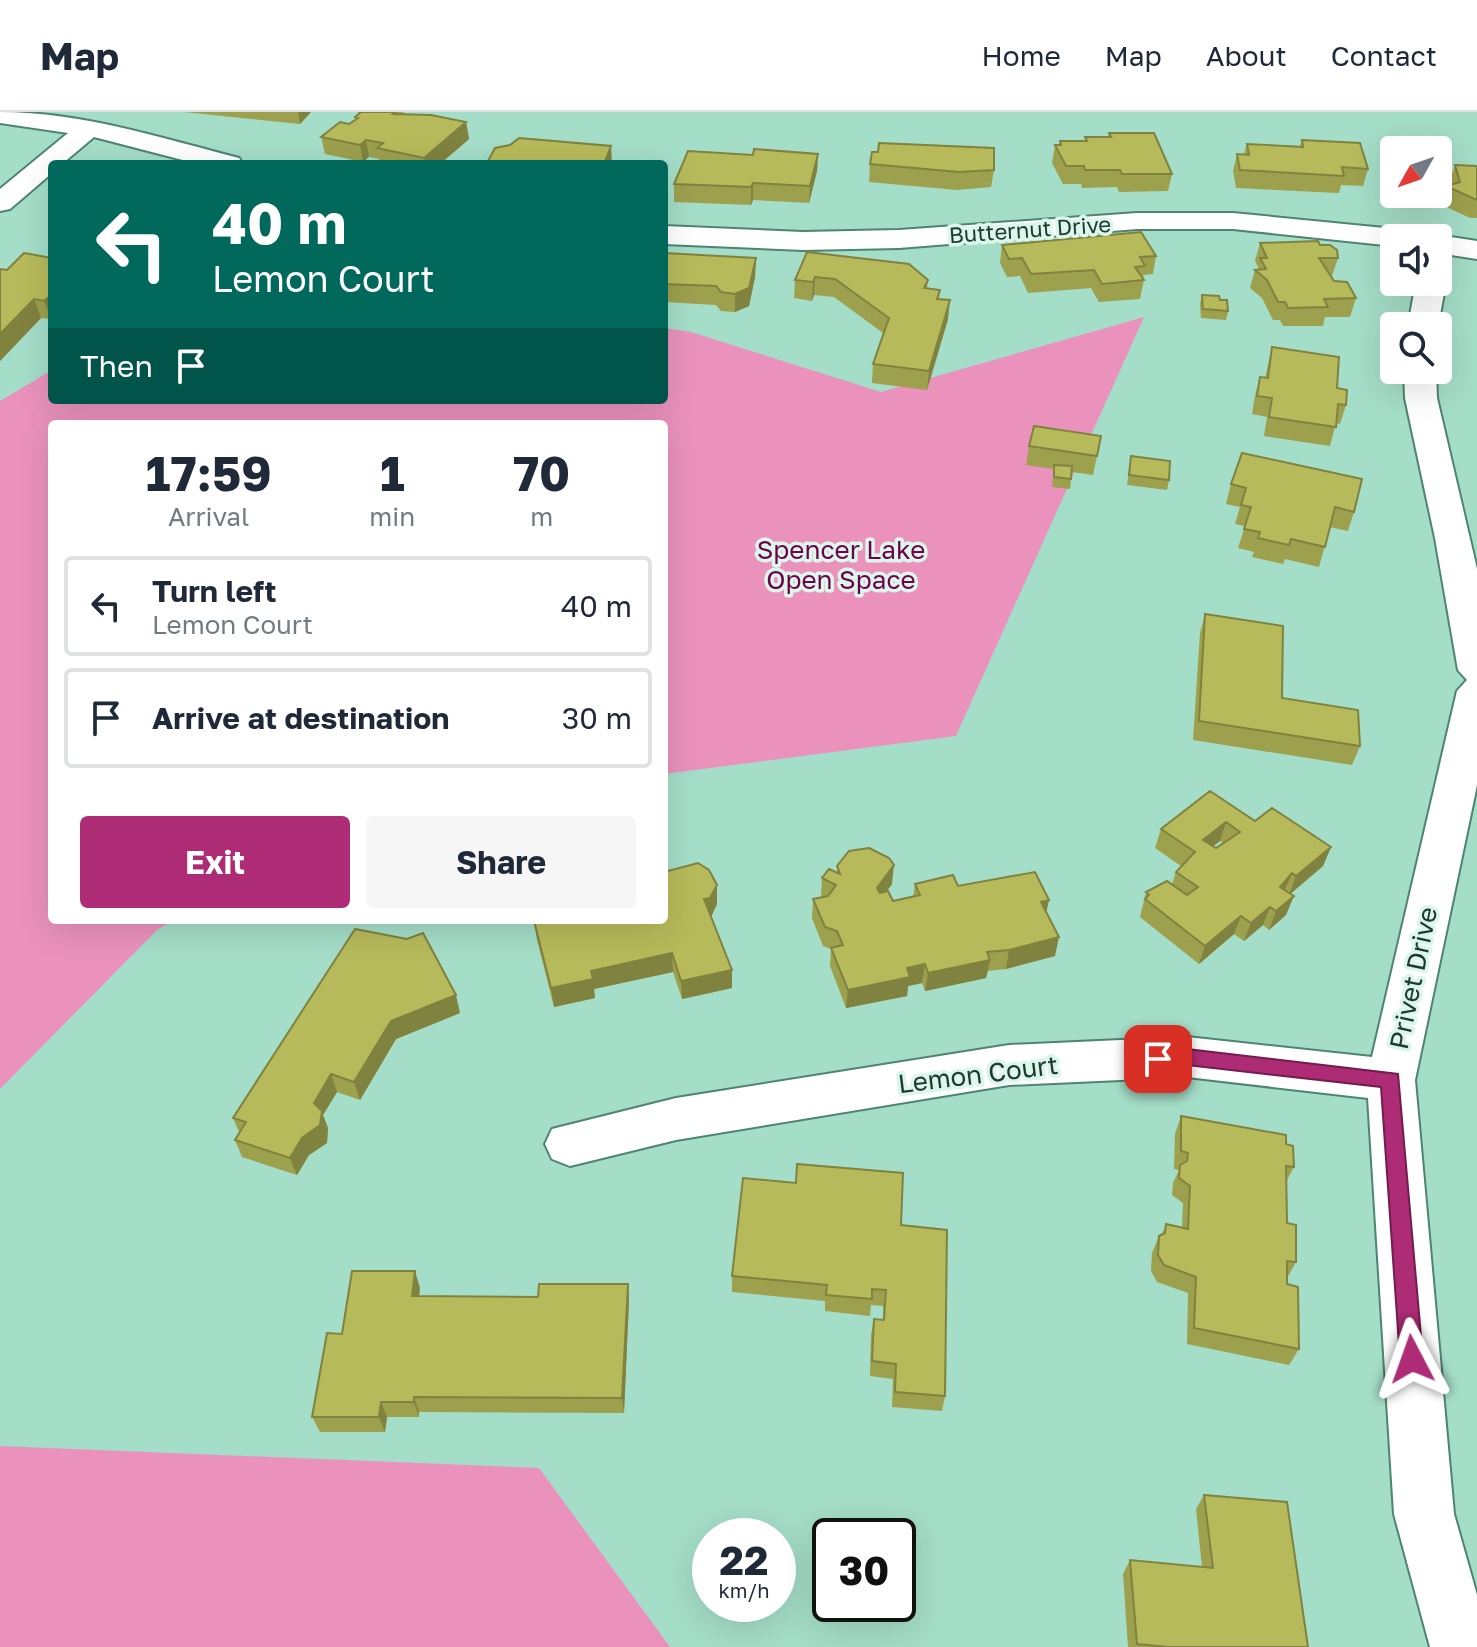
<!DOCTYPE html>
<style>
body{margin:0;font-family:"Golos Text",sans-serif;background:#f6f6f7;color:#1f2937;height:100vh;display:flex;flex-direction:column;font-size:30px;white-space:nowrap}
*{box-sizing:border-box;margin:0}
p{font-size:26px;color:#747a83}
.icon{flex:none;width:44px;height:44px;fill:none;stroke:currentColor;stroke-width:2;stroke-linecap:round;stroke-linejoin:round}
.map{position:relative;flex:1;overflow:hidden}
.drawer{position:absolute;left:48px;top:308px;width:620px;height:504px;display:flex;flex-direction:column;background:#fff;border-radius:8px;box-shadow:0 8px 32px #0002}
.drawer>*{flex:none}
.guide{position:absolute;left:48px;top:48px;width:620px;height:244px;border-radius:8px;box-shadow:0 8px 32px #0002;background:#00695c;color:#fff;overflow:hidden}
.needle{width:52px;rotate:230deg}
.fabs{position:absolute;left:1380px;top:24px;display:grid;gap:16px}
.fabs a{display:grid;place-items:center;width:72px;height:72px;border-radius:8px;background:#fff;box-shadow:0 8px 32px #0002;font-size:40px}
.speed{position:absolute;left:692px;top:1406px;display:flex;gap:16px;font-size:40px;font-weight:700;text-align:center}
.speed>*{display:grid;place-content:center;width:104px;height:104px;border-radius:50%;background:#fff;box-shadow:0 8px 32px #0002;line-height:1}
.speed small{font-size:20px;font-weight:400}
.speed .limit{border:4px solid #111;border-radius:12px;background:#fff;color:#111}
.pin{position:absolute;display:grid;place-items:center;width:68px;height:68px;color:#fff;margin:-34px;border-radius:16px;box-shadow:0 4px 12px #0006}
.me{position:absolute;width:88px;margin:-44px;rotate:356deg;stroke-linejoin:round;filter:drop-shadow(0 0 6px #0008)}
.turn{display:flex;align-items:center;gap:28px;height:168px;padding:0 32px;font-size:36px}
.turn .icon{width:104px;height:104px;stroke-width:2.5}
.turn b{display:block;font-size:56px;line-height:68px}
.then{display:flex;align-items:center;height:76px;padding:0 32px;background:#0003;gap:16px;font-size:30px}
.eta{display:flex;justify-content:space-evenly;align-items:center;height:136px;text-align:center}
.eta b{font-size:48px;font-weight:700;line-height:56px}
.action{display:flex;gap:16px;margin-top:auto;padding:16px 32px}
.action a{flex:1;height:92px;border-radius:8px;background:#ae2c76;color:#fff;font-size:32px;font-weight:700;line-height:92px;text-align:center}
.action a+a{background:#f6f6f7;color:#1f2937}
ul{padding:0;list-style:none}
li{display:flex;align-items:center;gap:24px;height:100px;margin:0 16px 12px;padding:0 16px;border:4px solid #e0e1e3;border-radius:8px}
li div{flex:1}
li b{display:block;font-size:30px}
li em{font-style:normal}
header{display:flex;align-items:center;gap:48px;box-sizing:border-box;height:112px;padding:0 40px;background:#fff;border-bottom:2px solid #e0e1e3}
header strong{font-size:38px}
nav{display:flex;gap:44px;margin-inline-start:auto;font-size:28px}
.map>svg:first-child{display:block}
.green{fill:#ea92bc}
.lines{fill:none;stroke-linecap:round;stroke-linejoin:round}
.minor-casing{stroke:#4e8472;stroke-width:4}
.minor{fill:#fff;fill-rule:evenodd}
.wall{fill:#9da04d;fill-rule:evenodd}
.shaded-wall{fill:#80823f}
.building{fill:#b7ba5a;stroke:#80823f;stroke-width:2;fill-rule:evenodd}
.route{fill:#ae2c76;stroke:#711d4d;stroke-width:2}
.labels{text-anchor:middle;dominant-baseline:central;stroke-width:7;stroke-linejoin:round;paint-order:stroke}
.far-street-label{font-size:22px;fill:#223931;stroke:#dbf7ec}
.park-label{font-size:26px;fill:#700047;stroke:#dbf7ec}
.street-label{font-size:26px;fill:#223931;stroke:#dbf7ec}
</style>
<header>
<strong>Map</strong>
<nav><a>Home</a><a>Map</a><a>About</a><a>Contact</a></nav>
</header>
<div class="map">
<svg width="1477" height="1535" viewBox="0 0 1477 1535">
<rect width="100%" height="100%" fill="#a4ddc8"/>
<path class="green" d="M 1144,205 L 956,624 L 664,662 L 664,312 L 52,312 L 52,808 L 175,808 L 157,818 L 0,977 L 0,289 L 52,258 L 52,288 L 664,288 L 664,216 L 691,220 L 881,280 Z
M 0,1334 L 539,1356 L 670,1535 L 0,1535 Z"/>
<g class="lines">
<defs>
<path id="minor" d="M 0,0 C 82,0 161,26 239,46 L 243,52 L 198,52 L 94,25 L 62,52 L 52,52 L 52,61 L 10,97 L 0,99 L 0,77 L 68,21 L 0,11 Z
M 1137,101 L 1233,101 L 1395,117 L 1405,120 L 1409,126 L 1394,126 L 1394,134 L 1233,117 L 1137,117 L 899,136 L 803,138 L 664,132 L 664,114 L 803,120 L 899,118 Z
M 1438,123 L 1477,129 L 1477,147 L 1438,141 L 1438,126 L 1428,126 Z
M 1438,163 L 1446,170 L 1438,214 L 1408,214 L 1416,170 L 1438,170 Z
M 1404,258 L 1436,258 L 1437,286 L 1477,457 L 1477,673 L 1415,968 L 1454,1402 L 1477,1483 L 1477,1535 L 1430,1535 L 1394,1402 L 1368,986 L 1187,965 L 1009,973 L 676,1028 L 570,1054 L 552,1047 L 545,1032 L 552,1017 L 676,986 L 1009,933 L 1187,925 L 1372,945 L 1457,579 L 1467,568 L 1458,558 L 1435,426 L 1405,286 Z"/>
</defs>
<use href="#minor" class="minor-casing"/>
<use href="#minor" class="minor"/>
</g>
<path class="wall" d="M 184,0 L 311,0 L 300,12 Z
M 358,0 L 403,0 L 404,2 L 466,10 L 469,27 L 440,52 L 380,52 L 379,47 L 369,45 L 363,50 L 325,42 L 321,25 L 349,12 L 355,8 L 355,5 L 358,2 Z
M 1109,21 L 1172,62 L 1168,79 L 1119,80 L 1117,75 L 1082,76 L 1081,72 L 1063,72 L 1052,51 L 1055,33 L 1059,33 L 1060,29 L 1085,29 L 1085,25 L 1108,25 Z
M 1302,28 L 1368,57 L 1363,74 L 1341,73 L 1339,81 L 1236,76 L 1233,59 L 1237,42 L 1244,42 L 1247,32 L 1300,34 Z
M 818,42 L 817,59 L 809,91 L 753,88 L 751,93 L 674,90 L 674,72 L 753,43 Z
M 488,49 L 612,52 L 489,52 Z
M 870,52 L 994,58 L 991,75 L 957,78 L 869,70 Z
M 1455,53 L 1477,54 L 1477,106 L 1470,106 L 1440,92 L 1446,74 L 1450,73 L 1449,71 Z
M 1260,131 L 1320,133 L 1338,146 L 1332,164 L 1331,164 L 1334,169 L 1356,186 L 1350,205 L 1325,205 L 1323,214 L 1283,214 L 1280,208 L 1273,208 L 1262,186 L 1250,176 L 1255,158 L 1257,158 L 1258,155 L 1255,149 Z
M 1002,133 L 1156,144 L 1153,162 L 1143,163 L 1144,168 L 1140,187 L 1099,190 L 1091,176 L 1028,181 L 1020,164 L 1007,165 L 1000,151 Z
M 807,140 L 928,168 L 927,177 L 940,178 L 939,187 L 948,207 L 927,278 L 872,271 L 873,252 L 883,221 L 834,185 L 814,183 L 812,189 L 794,186 L 795,168 Z
M 664,141 L 756,146 L 755,165 L 749,194 L 735,200 L 721,199 L 716,193 L 664,190 Z
M 52,146 L 52,206 L 51,207 L 41,206 L 0,249 L 0,157 L 7,158 Z
M 1202,183 L 1220,188 L 1228,199 L 1226,208 L 1201,206 L 1200,192 Z
M 1272,235 L 1337,276 L 1346,293 L 1340,312 L 1336,311 L 1330,334 L 1264,324 L 1267,305 L 1252,302 L 1255,284 L 1260,265 L 1265,266 Z
M 1101,324 L 1093,363 L 1072,360 L 1070,377 L 1052,375 L 1054,357 L 1026,353 L 1029,334 Z
M 1131,344 L 1169,368 L 1167,378 L 1127,373 Z
M 1231,372 L 1354,400 L 1348,419 L 1330,415 L 1319,455 L 1285,447 L 1283,452 L 1252,445 L 1254,440 L 1238,436 L 1245,414 L 1235,412 L 1240,395 L 1226,392 Z
M 1205,502 L 1282,586 L 1360,634 L 1352,653 L 1193,628 L 1200,521 Z
M 1210,679 L 1255,709 L 1331,735 L 1323,754 L 1290,782 L 1286,803 L 1269,818 L 1263,813 L 1244,829 L 1234,822 L 1199,852 L 1140,805 L 1146,780 L 1172,772 L 1176,760 L 1181,754 L 1155,736 L 1161,717 ZM 1220,729 L 1223,731 L 1216,736 L 1213,734 Z
M 837,754 L 892,772 L 887,779 L 893,789 L 913,785 L 915,772 L 958,774 L 1047,800 L 1055,844 L 1006,857 L 988,859 L 986,866 L 925,879 L 922,871 L 908,874 L 907,884 L 846,896 L 830,854 L 831,837 L 823,834 L 812,806 L 813,787 L 821,785 L 822,766 L 837,760 Z
M 717,773 L 717,792 L 711,805 L 732,876 L 682,887 L 673,860 L 594,877 L 595,886 L 554,895 L 537,828 L 534,809 Z
M 355,817 L 460,901 L 396,927 L 360,988 L 337,980 L 323,1003 L 328,1016 L 327,1031 L 309,1043 L 297,1063 L 242,1045 L 235,1028 L 239,1020 L 233,1006 Z
M 1181,1004 L 1286,1032 L 1294,1055 L 1286,1070 L 1287,1111 L 1296,1150 L 1287,1166 L 1287,1172 L 1299,1237 L 1289,1253 L 1187,1232 L 1188,1181 L 1157,1170 L 1151,1159 L 1152,1141 L 1159,1124 L 1162,1123 L 1166,1112 L 1182,1115 L 1183,1091 L 1172,1083 L 1173,1071 L 1179,1058 L 1174,1057 L 1175,1022 Z
M 901,1113 L 945,1284 L 942,1299 L 892,1295 L 893,1267 L 870,1264 L 871,1223 L 874,1207 L 883,1208 L 883,1194 L 871,1193 L 870,1204 L 825,1199 L 825,1189 L 732,1180 L 732,1164 Z
M 628,1172 L 629,1188 L 624,1301 L 419,1300 L 419,1305 L 387,1305 L 385,1320 L 320,1320 L 312,1305 L 420,1176 L 419,1184 L 538,1185 Z
M 1204,1383 L 1308,1535 L 1128,1535 L 1123,1462 L 1130,1448 L 1202,1455 L 1196,1397 Z"/>
<path class="shaded-wall" d="M 298,0 L 311,0 L 300,12 Z
M 466,10 L 469,27 L 440,52 L 425,52 L 424,46 Z
M 366,28 L 369,45 L 363,50 L 360,33 Z
M 611,34 L 612,52 L 604,52 Z
M 818,42 L 817,59 L 809,91 L 810,74 Z
M 753,71 L 753,88 L 751,93 L 751,75 Z
M 756,146 L 755,165 L 749,194 L 735,200 L 735,182 Z
M 815,165 L 814,183 L 812,189 L 813,170 Z
M 51,182 L 52,206 L 51,207 L 44,189 Z
M 34,187 L 41,206 L 0,249 L 0,222 Z
M 950,188 L 948,207 L 927,278 L 929,259 Z
M 1226,710 L 1220,729 L 1197,747 L 1203,728 Z
M 1331,735 L 1323,754 L 1289,783 L 1296,764 Z
M 894,753 L 892,772 L 875,795 L 877,776 Z
M 1292,761 L 1284,780 L 1280,775 Z
M 717,773 L 717,792 L 711,805 L 704,787 Z
M 1294,784 L 1286,803 L 1269,818 L 1276,799 Z
M 1049,788 L 1045,807 L 1041,790 Z
M 1270,795 L 1263,813 L 1244,829 L 1251,811 Z
M 1241,804 L 1234,822 L 1199,852 L 1205,834 Z
M 1059,825 L 1055,844 L 1006,857 L 1009,838 Z
M 672,841 L 673,860 L 594,877 L 595,886 L 554,895 L 551,876 L 591,859 Z
M 990,848 L 986,866 L 925,879 L 928,861 Z
M 925,852 L 922,871 L 908,874 L 907,884 L 846,896 L 848,878 L 907,856 Z
M 732,858 L 732,876 L 682,887 L 681,869 Z
M 456,883 L 460,901 L 396,927 L 360,988 L 354,970 L 391,909 Z
M 331,962 L 337,980 L 323,1003 L 328,1016 L 327,1031 L 309,1043 L 297,1063 L 290,1046 L 314,991 Z
M 415,1159 L 420,1176 L 417,1200 L 412,1184 Z
M 628,1172 L 629,1188 L 624,1301 L 622,1286 Z
M 414,1285 L 419,1300 L 419,1305 L 414,1290 Z
M 381,1290 L 387,1305 L 385,1320 L 379,1305 Z"/>
<path class="building" d="M 361,0 L 396,0 L 393,2 L 431,3 L 466,10 L 424,46 L 377,36 L 383,31 L 366,28 L 360,33 L 321,25 L 340,10 L 349,12 L 358,6 L 355,5 Z
M 1109,21 L 1154,21 L 1172,62 L 1122,62 L 1120,58 L 1085,58 L 1084,54 L 1066,54 L 1055,33 L 1061,33 L 1060,29 L 1087,29 L 1085,25 L 1111,25 Z
M 519,26 L 611,34 L 604,52 L 537,52 L 488,49 L 495,36 L 510,33 Z
M 1302,28 L 1360,31 L 1368,57 L 1342,55 L 1344,64 L 1240,58 L 1237,42 L 1249,43 L 1247,32 L 1303,35 Z
M 879,31 L 994,36 L 994,58 L 959,60 L 870,52 L 872,40 L 878,40 Z
M 754,37 L 818,42 L 810,74 L 753,71 L 751,75 L 674,72 L 688,39 L 753,43 Z
M 1455,53 L 1477,54 L 1477,88 L 1446,74 L 1460,70 Z
M 1141,120 L 1156,144 L 1140,145 L 1145,154 L 1135,155 L 1144,168 L 1102,172 L 1094,158 L 1031,162 L 1022,146 L 1009,147 L 1002,133 Z
M 1318,129 L 1320,133 L 1330,133 L 1337,138 L 1338,146 L 1319,146 L 1334,169 L 1347,170 L 1356,186 L 1324,187 L 1328,195 L 1288,196 L 1285,190 L 1278,190 L 1267,168 L 1255,158 L 1266,157 L 1260,146 L 1267,146 L 1260,131 Z
M 807,140 L 909,152 L 928,168 L 924,176 L 940,178 L 937,187 L 950,188 L 929,259 L 873,252 L 889,206 L 835,167 L 815,165 L 813,170 L 795,168 Z
M 24,141 L 52,146 L 52,182 L 44,189 L 34,187 L 0,222 L 0,157 L 7,158 Z
M 664,141 L 756,146 L 749,176 L 735,182 L 721,180 L 716,174 L 664,172 Z
M 1202,183 L 1219,184 L 1220,188 L 1227,188 L 1228,199 L 1203,197 Z
M 1272,235 L 1339,245 L 1337,276 L 1347,278 L 1346,293 L 1338,292 L 1336,315 L 1269,305 L 1272,286 L 1257,284 L 1260,265 L 1268,266 Z
M 1034,314 L 1101,324 L 1097,344 L 1029,334 Z
M 1242,341 L 1362,367 L 1354,400 L 1335,395 L 1325,435 L 1291,427 L 1289,433 L 1258,426 L 1260,420 L 1244,417 L 1251,395 L 1241,393 L 1246,376 L 1231,372 Z
M 1131,344 L 1170,349 L 1169,368 L 1129,363 Z
M 1054,353 L 1072,354 L 1071,367 L 1054,365 Z
M 1205,502 L 1283,514 L 1282,586 L 1358,598 L 1360,634 L 1199,609 Z
M 1210,679 L 1255,709 L 1272,696 L 1331,735 L 1296,764 L 1292,761 L 1280,775 L 1294,784 L 1276,799 L 1270,795 L 1251,811 L 1241,804 L 1205,834 L 1145,787 L 1149,783 L 1146,780 L 1167,769 L 1187,783 L 1198,775 L 1176,760 L 1195,740 L 1161,717 ZM 1226,710 L 1240,720 L 1216,736 L 1203,728 Z
M 869,736 L 889,746 L 894,753 L 877,776 L 880,781 L 888,779 L 893,789 L 920,783 L 915,772 L 953,763 L 958,774 L 1035,760 L 1049,788 L 1041,790 L 1059,825 L 1009,838 L 987,840 L 990,848 L 928,861 L 925,852 L 907,856 L 910,865 L 848,878 L 831,836 L 843,833 L 837,819 L 825,815 L 813,787 L 828,784 L 836,773 L 822,766 L 829,757 L 840,762 L 837,754 L 849,739 Z
M 698,751 L 709,758 L 717,773 L 710,786 L 704,787 L 732,858 L 681,869 L 672,841 L 591,859 L 593,867 L 551,876 L 534,809 L 664,808 L 664,760 Z
M 355,817 L 407,827 L 423,821 L 456,883 L 391,909 L 354,970 L 331,962 L 314,991 L 322,999 L 320,1013 L 302,1026 L 290,1046 L 235,1028 L 246,1010 L 233,1006 Z
M 1181,1004 L 1286,1023 L 1286,1032 L 1293,1034 L 1294,1055 L 1286,1054 L 1287,1111 L 1296,1113 L 1296,1150 L 1287,1149 L 1287,1172 L 1298,1175 L 1299,1237 L 1194,1216 L 1196,1165 L 1164,1153 L 1158,1143 L 1159,1124 L 1165,1121 L 1166,1112 L 1188,1117 L 1190,1074 L 1179,1066 L 1180,1053 L 1187,1049 L 1188,1041 L 1181,1039 Z
M 797,1052 L 903,1061 L 901,1113 L 947,1118 L 945,1284 L 895,1280 L 896,1252 L 872,1249 L 874,1207 L 884,1208 L 886,1178 L 872,1177 L 872,1187 L 826,1183 L 827,1173 L 732,1164 L 743,1066 L 796,1071 Z
M 352,1159 L 415,1159 L 412,1184 L 538,1185 L 539,1172 L 628,1172 L 622,1286 L 414,1285 L 414,1290 L 381,1290 L 379,1305 L 312,1305 L 327,1221 L 342,1222 Z
M 1204,1383 L 1287,1390 L 1308,1535 L 1168,1535 L 1137,1532 L 1130,1448 L 1213,1456 Z"/>
<path class="route" d="M 1187,937 L 1398,962 L 1423,1247 L 1420,1255 L 1412,1258 L 1404,1255 L 1400,1247 L 1381,975 L 1187,953 L 1158,955 L 1148,947 L 1158,938 Z"/>
<g class="labels">
<g class="far-street-label">
<text transform="translate(1030 117) rotate(-4)">Butternut Drive</text>
</g>
<g class="park-label">
<text x="841" y="437">Spencer Lake<tspan x="841" dy="30">Open Space</tspan></text>
</g>
<g class="street-label">
<text transform="translate(1413 866) rotate(-78)">Privet Drive</text>
<text transform="translate(978 962) rotate(-7)">Lemon Court</text>
</g>
</g>
</svg>
<div class="fabs">
<a><svg class="needle" viewBox="-14 -14 28 28"><path d="M0-13l5 13h-10z" fill="#e53935"/><path d="M0 13l5-13h-10z" fill="#747a83"/></svg></a>
<a><svg class="icon" aria-label="sound" viewBox="0 0 24 24"><path d="M4 9h4l5-4v14l-5-4H4zM17 9q2 3 0 6"/></svg></a>
<a><svg class="icon" aria-label="search" viewBox="0 0 24 24"><circle cx="10" cy="10" r="6"/><path d="M15 15l6 6"/></svg></a>
</div>
<div class="speed"><div>22<small>km/h</small></div><div class="limit">30</div></div>
<div class="pin" style="left:1158px;top:947px;background:#d93025"><svg class="icon" aria-label="arrive" viewBox="0 0 24 24"><path d="M6 21V4h12l-3 4 3 4H6"/></svg></div>
<svg class="me" style="left:1412px;top:1247px" viewBox="-20 -20 40 40"><path d="M0-17L14 15 0 8-14 15z" fill="#ae2c76" stroke="#fff" stroke-width="4"/></svg>
<div class="guide">
<div class="turn"><svg class="icon" aria-label="left" viewBox="0 0 24 24"><path d="M17 20v-9H6M10 6l-5 5 5 5"/></svg><div><b>40 m</b>Lemon Court</div></div>
<div class="then">Then<svg class="icon" aria-label="arrive" viewBox="0 0 24 24"><path d="M6 21V4h12l-3 4 3 4H6"/></svg></div>
</div>
<section class="drawer">
<div class="eta">
<div><b>17:59</b><p>Arrival</p></div>
<div><b>1</b><p>min</p></div>
<div><b>70</b><p>m</p></div>
</div>
<ul>
<li><svg class="icon" aria-label="left" viewBox="0 0 24 24"><path d="M17 20v-9H6M10 6l-5 5 5 5"/></svg><div><b>Turn left</b><p>Lemon Court</p></div><em>40 m</em></li>
<li><svg class="icon" aria-label="arrive" viewBox="0 0 24 24"><path d="M6 21V4h12l-3 4 3 4H6"/></svg><div><b>Arrive at destination</b></div><em>30 m</em></li>
</ul>
<div class="action"><a>Exit</a><a>Share</a></div>
</section>
</div>
